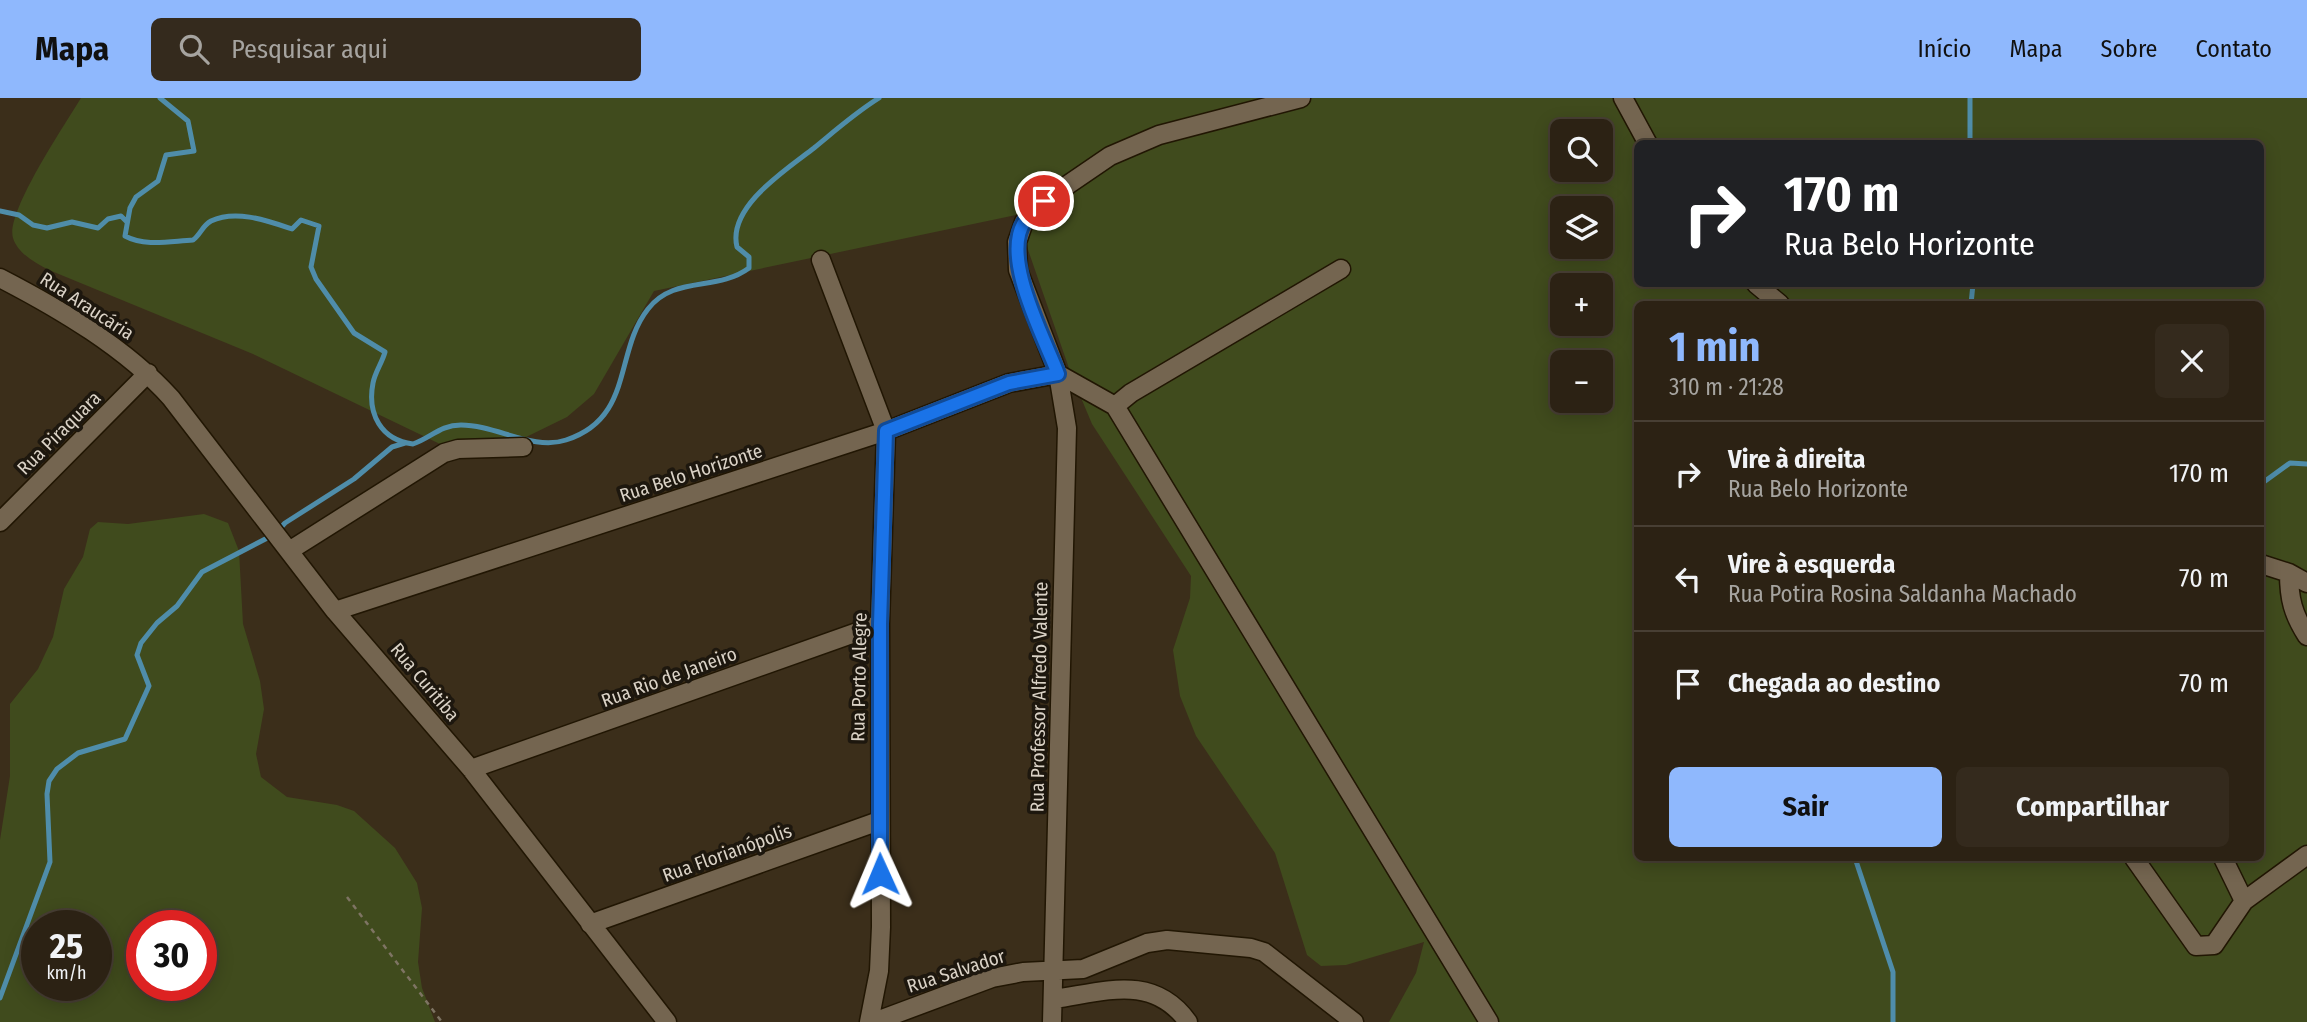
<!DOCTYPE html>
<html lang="pt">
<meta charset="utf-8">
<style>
body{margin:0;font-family:"Fira Sans Condensed",sans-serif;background:#342a1d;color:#f1f3f6;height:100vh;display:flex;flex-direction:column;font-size:26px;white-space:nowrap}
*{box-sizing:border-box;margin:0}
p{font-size:23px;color:#a6a4a0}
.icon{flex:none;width:38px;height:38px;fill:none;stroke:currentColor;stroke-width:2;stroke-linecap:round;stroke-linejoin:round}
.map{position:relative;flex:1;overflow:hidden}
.panel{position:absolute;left:1634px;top:203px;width:630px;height:560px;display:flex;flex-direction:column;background:#2c2214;border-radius:10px;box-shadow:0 4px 18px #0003,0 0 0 2px #483f34}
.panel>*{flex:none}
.hud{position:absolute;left:1634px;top:42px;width:630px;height:147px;border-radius:10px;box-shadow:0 4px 18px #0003,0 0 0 2px #483f34;background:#202124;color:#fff;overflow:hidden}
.buttons{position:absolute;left:1550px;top:21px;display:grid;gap:14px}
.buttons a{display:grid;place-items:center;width:63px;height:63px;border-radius:10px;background:#2c2214;box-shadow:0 4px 18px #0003,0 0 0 2px #483f34;font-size:35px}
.speed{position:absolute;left:21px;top:812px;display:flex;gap:14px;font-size:35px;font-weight:700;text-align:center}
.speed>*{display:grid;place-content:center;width:91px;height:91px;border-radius:50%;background:#2c2214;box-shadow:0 4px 18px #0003,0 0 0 2px #483f34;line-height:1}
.speed small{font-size:18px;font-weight:400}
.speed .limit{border:10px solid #d22;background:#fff;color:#111}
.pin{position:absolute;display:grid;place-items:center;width:60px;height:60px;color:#fff;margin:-30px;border:4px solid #fff;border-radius:50%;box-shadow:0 2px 7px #0007}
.me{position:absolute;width:77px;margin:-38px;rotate:359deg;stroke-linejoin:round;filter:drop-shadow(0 0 5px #0008)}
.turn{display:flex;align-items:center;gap:24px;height:147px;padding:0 35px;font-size:32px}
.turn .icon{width:91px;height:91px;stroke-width:2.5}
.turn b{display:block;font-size:49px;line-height:60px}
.round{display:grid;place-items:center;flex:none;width:74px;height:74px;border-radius:10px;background:#342a1d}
.overview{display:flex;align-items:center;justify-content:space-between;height:119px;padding:0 35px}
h1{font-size:42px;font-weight:700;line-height:52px;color:#8fb8fd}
.button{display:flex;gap:14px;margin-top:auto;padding:14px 35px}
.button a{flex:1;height:80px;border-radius:10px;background:#8fb8fd;color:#111;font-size:28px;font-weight:700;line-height:80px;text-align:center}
.button a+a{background:#342a1d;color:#f1f3f6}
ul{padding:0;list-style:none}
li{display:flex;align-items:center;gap:21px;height:105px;padding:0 35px;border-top:2px solid #483f34}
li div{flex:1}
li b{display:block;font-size:26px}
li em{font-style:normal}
header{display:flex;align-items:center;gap:42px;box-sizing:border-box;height:98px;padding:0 35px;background:#8fb8fd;color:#111}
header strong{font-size:33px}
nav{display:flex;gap:38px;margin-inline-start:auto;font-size:24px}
.search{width:490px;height:63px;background:#342a1d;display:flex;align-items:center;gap:18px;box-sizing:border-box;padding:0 24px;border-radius:10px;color:#a6a4a0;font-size:26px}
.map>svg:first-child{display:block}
.green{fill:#404b1d;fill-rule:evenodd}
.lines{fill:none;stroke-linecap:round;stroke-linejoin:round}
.stream{stroke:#4f8daa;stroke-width:5}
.minor-casing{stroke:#211603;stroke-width:21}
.path{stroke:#7e7463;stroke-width:2.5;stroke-dasharray:5 5;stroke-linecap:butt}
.minor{stroke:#746550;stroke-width:18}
.route-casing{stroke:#114b97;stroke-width:18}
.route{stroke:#1a73e8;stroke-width:12}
.labels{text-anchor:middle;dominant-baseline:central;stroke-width:7;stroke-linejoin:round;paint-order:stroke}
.street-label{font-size:19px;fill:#dad2c6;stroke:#1d170e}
</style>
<header>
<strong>Mapa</strong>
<div class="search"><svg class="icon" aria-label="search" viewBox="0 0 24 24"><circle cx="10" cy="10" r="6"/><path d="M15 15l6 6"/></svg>Pesquisar aqui</div>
<nav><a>Início</a><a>Mapa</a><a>Sobre</a><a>Contato</a></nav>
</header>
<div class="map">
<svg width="2307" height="924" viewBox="0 0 2307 924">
<rect width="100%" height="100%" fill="#3b2e1a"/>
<path class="green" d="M 81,0 L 2307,0 L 2307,924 L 1389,924 L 1416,875 L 1424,844 L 1346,867 L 1321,868 L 1307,857 L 1275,755 L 1196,638 L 1180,598 L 1173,552 L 1190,500 L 1191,478 L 1092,326 L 1071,276 L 1016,117 L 654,193 L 594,296 L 567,319 L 520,342 L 466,352 L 440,346 L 253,256 L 49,172 C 36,165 18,156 13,140 C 5,115 66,25 81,0 ZM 1563,33 L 1601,33 L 1601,72 L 1563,72 ZM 1638,46 L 2261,46 L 2261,186 L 1638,186 ZM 1563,110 L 1601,110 L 1601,149 L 1563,149 ZM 1563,187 L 1601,187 L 1601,226 L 1563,226 ZM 1638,206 L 2261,206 L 2261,760 L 1638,760 ZM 1563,264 L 1601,264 L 1601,303 L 1563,303 Z
M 204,416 L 228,425 L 239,453 L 243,526 L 260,583 L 264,611 L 256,656 L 261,679 L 287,699 L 337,707 L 354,713 L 395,750 L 417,785 L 422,810 L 418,864 L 422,890 L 435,924 L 0,924 L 0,742 L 10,678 L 10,606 L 38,571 L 53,539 L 64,491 L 83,459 L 90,431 L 98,424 L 128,426 ZM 37,828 L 96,828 L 96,887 L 37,887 ZM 142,828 L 201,828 L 201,887 L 142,887 Z"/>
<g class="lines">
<path class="stream" d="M 160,0 L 188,23 L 194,53 L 166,57 L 158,83 L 136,99 L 130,110 L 125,138 C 145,149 171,143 193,142 C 201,136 202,128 211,123 C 236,111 268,123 292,131 L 301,122 L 319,128 L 311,169 L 316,181 L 354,235 L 385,254 C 382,265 375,274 373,285 C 367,316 381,342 413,346 C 431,340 440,327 461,327 C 496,327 533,353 566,342 C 634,320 614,254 648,211 C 674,177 717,194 749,170 L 749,159 L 737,149 C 727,109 787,71 814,50 C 836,32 855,15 879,0
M 1970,46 L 1970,0
M 0,113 L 19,117 L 33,127 L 47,130 L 72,124 L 98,130 L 108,121 L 121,118 L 127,124
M 1971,206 L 1973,186
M 2261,386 L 2290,365 L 2307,366
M 1855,760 L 1893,874 L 1893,924
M 0,900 L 50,764 L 47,696 L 49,683 L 57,671 L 78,655 L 125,641 L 149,588 L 137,557 L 141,545 L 157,525 L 177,508 L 202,474 L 275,436 L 285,425 L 354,381 L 392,349 L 405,345"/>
<defs>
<path id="minor" d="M 1623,0 L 1648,46
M 821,162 L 886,333 L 880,526 L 881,829 L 879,873 L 869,924
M 0,180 C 60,211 126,250 171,300 L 335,513 L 471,671 L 667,924
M 1756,186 L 1780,206
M 1058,276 L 1115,308 L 1131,295 L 1341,171
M 1115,308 L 1489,924
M 0,424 L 148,275
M 289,453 L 444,355 L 458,351 L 523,349
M 2261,466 L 2289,475 L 2307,485
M 2289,475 C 2289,501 2293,516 2307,538
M 335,513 L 886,333 L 1009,285 L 1058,276
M 471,671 L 880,526
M 2134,760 L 2196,848 L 2214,847 L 2244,803 L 2307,757
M 2223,760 L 2244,803
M 590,826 L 879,723
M 1054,901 C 1104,894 1153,875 1188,924
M 874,924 L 992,880 L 1023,874 L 1083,871 L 1147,845 L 1167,842 L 1251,850 L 1264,854 L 1354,924
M 1052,924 L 1067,330 L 1058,276 L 1018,172 L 1017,144 L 1024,124 L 1044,103 L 1110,58 L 1159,37 L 1301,0"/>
</defs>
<use href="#minor" class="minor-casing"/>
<path class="path" d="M 347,799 L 442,924"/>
<use href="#minor" class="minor"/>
</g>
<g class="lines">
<defs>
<path id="route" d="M 880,776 L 880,526 L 886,333 L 1009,285 L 1058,276 C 1044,239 1000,158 1025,123 C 1030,116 1038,110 1044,103"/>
</defs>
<use href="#route" class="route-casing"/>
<use href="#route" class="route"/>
</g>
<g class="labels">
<g class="street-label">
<text transform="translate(87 208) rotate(33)">Rua Araucária</text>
<text transform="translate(59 335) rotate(-45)">Rua Piraquara</text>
<text transform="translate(691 375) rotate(-18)">Rua Belo Horizonte</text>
<text transform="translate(669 579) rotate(-20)">Rua Rio de Janeiro</text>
<text transform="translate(859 579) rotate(-89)">Rua Porto Alegre</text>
<text transform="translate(425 584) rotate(50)">Rua Curitiba</text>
<text transform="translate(1039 599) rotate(-89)">Rua Professor Alfredo Valente</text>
<text transform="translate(727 755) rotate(-20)">Rua Florianópolis</text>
<text transform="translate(956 873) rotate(-18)">Rua Salvador</text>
</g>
</g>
</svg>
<div class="buttons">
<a><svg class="icon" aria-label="search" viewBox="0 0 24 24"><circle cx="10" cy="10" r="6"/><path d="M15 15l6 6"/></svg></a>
<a><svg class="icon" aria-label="layers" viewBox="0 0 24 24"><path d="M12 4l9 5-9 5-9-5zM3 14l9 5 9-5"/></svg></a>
<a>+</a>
<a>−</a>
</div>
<div class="speed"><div>25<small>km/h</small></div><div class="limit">30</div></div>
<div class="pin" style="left:1044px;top:103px;background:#d93025"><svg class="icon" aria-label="arrive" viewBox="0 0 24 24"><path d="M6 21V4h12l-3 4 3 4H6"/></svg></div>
<svg class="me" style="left:880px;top:776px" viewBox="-20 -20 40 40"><path d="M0-17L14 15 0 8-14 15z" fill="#1a73e8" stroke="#fff" stroke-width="4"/></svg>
<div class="hud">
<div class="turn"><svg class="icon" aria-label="right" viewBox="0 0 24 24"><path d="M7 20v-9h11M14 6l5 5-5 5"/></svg><div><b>170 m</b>Rua Belo Horizonte</div></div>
</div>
<section class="panel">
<div class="overview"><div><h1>1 min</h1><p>310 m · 21:28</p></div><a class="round"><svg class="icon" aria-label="close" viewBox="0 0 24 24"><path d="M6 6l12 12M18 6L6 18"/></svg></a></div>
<ul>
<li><svg class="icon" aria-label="right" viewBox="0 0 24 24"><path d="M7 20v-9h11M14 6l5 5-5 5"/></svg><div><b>Vire à direita</b><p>Rua Belo Horizonte</p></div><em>170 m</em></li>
<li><svg class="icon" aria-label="left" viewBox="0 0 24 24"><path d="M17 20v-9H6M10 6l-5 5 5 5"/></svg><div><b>Vire à esquerda</b><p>Rua Potira Rosina Saldanha Machado</p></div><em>70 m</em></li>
<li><svg class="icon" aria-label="arrive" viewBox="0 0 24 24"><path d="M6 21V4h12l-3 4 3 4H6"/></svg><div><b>Chegada ao destino</b></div><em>70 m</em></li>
</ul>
<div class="button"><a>Sair</a><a>Compartilhar</a></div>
</section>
</div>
